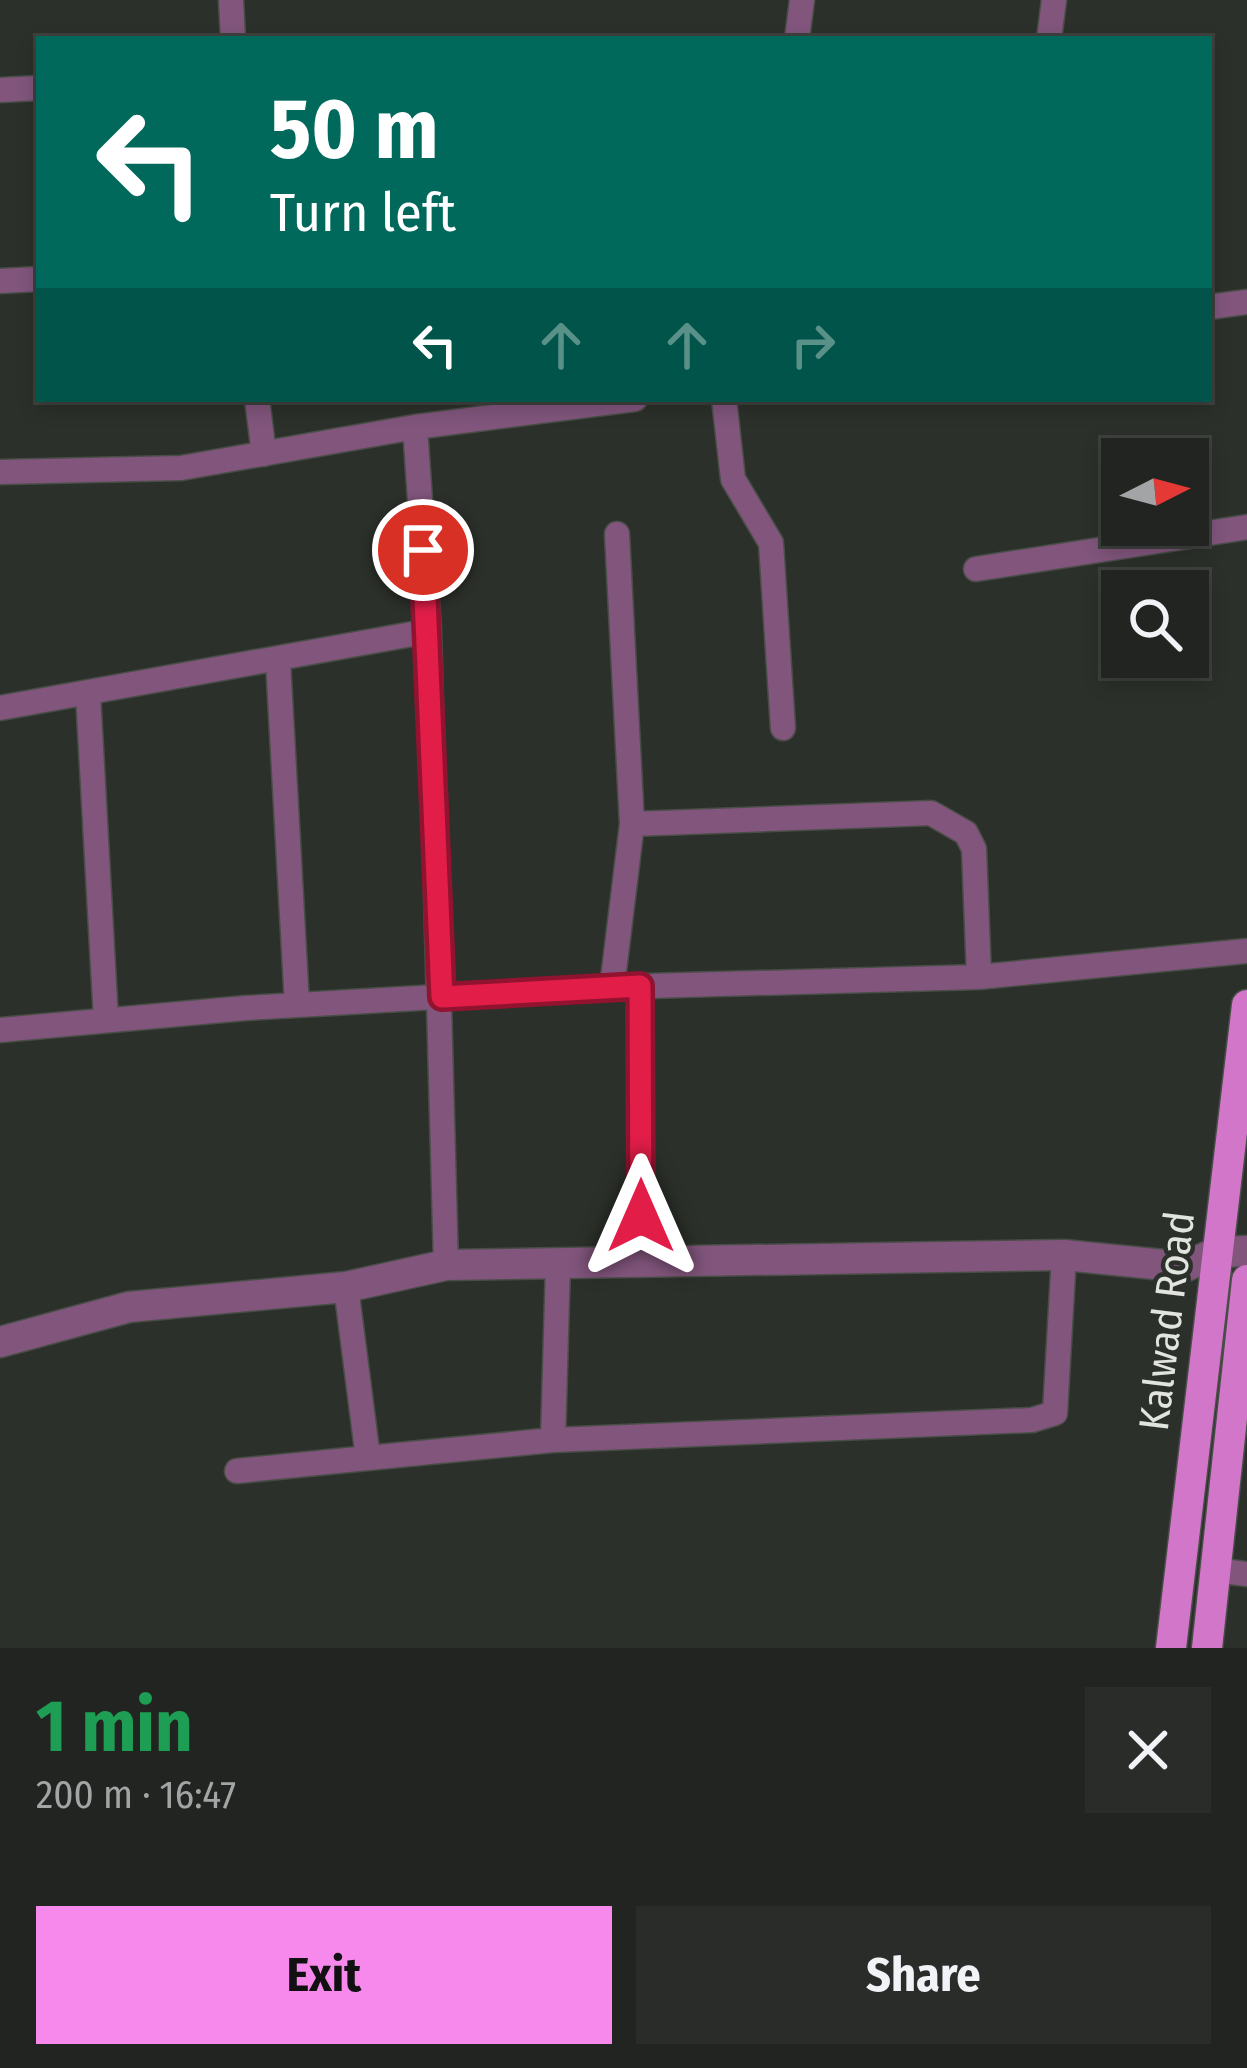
<!DOCTYPE html>
<meta charset="utf-8">
<style>
body{margin:0;font-family:"Fira Sans Condensed",sans-serif;background:#292c29;color:#f1f3f6;height:100vh;display:flex;flex-direction:column;font-size:45px;white-space:nowrap}
*{box-sizing:border-box;margin:0}
p{font-size:39px;color:#a2a4a5}
.icon{flex:none;width:66px;height:66px;fill:none;stroke:currentColor;stroke-width:2;stroke-linecap:round;stroke-linejoin:round}
.map{position:relative;height:1648px;overflow:hidden}
.panel{display:flex;flex-direction:column;background:#212420;flex:1}
.panel>*{flex:none}
.banner{position:absolute;left:36px;top:36px;width:1176px;height:366px;border-radius:0px;box-shadow:0 6px 18px #0003,0 0 0 3px #3e413e;background:#00695c;color:#fff;overflow:hidden}
.needle{width:78px;rotate:84deg}
.fabs{position:absolute;left:1101px;top:438px;display:grid;gap:24px}
.fabs a{display:grid;place-items:center;width:108px;height:108px;border-radius:0px;background:#212420;box-shadow:0 6px 18px #0003,0 0 0 3px #3e413e;font-size:60px}
.pin{position:absolute;display:grid;place-items:center;width:102px;height:102px;color:#fff;margin:-51px;border:6px solid #fff;border-radius:50%;box-shadow:0 3px 12px #0007}
.me{position:absolute;width:132px;margin:-66px;rotate:0deg;stroke-linejoin:round;filter:drop-shadow(0 0 9px #0008)}
.turn{display:flex;align-items:center;gap:42px;height:252px;padding:0 36px;font-size:54px}
.turn .icon{width:156px;height:156px;stroke-width:2.5}
.turn b{display:block;font-size:84px;line-height:102px}
.lanes{display:flex;align-items:center;height:114px;padding:0 36px;background:#0003;justify-content:center;gap:60px;direction:ltr}
.lanes .off{opacity:.35}
.round{display:grid;place-items:center;flex:none;width:126px;height:126px;border-radius:0px;background:#292c29}
.summary{display:flex;align-items:center;justify-content:space-between;height:204px;padding:0 36px}
h1{font-size:72px;font-weight:700;line-height:90px;color:#1e9e55}
.button{display:flex;gap:24px;margin-top:auto;padding:24px 36px}
.button a{flex:1;height:138px;border-radius:0px;background:#f788ec;color:#111;font-size:48px;font-weight:700;line-height:138px;text-align:center}
.button a+a{background:#292c29;color:#f1f3f6}
.map>svg:first-child{display:block}
.lines{fill:none;stroke-linecap:round;stroke-linejoin:round}
.minor-casing{stroke:#494d47;stroke-width:27}
.tertiary-casing{stroke:#494d47;stroke-width:33}
.primary-casing{stroke:#494d47;stroke-width:33}
.minor{stroke:#81557c;stroke-width:24}
.tertiary{stroke:#81557c;stroke-width:30}
.primary{stroke:#d176c8;stroke-width:30}
.route-casing{stroke:#92132f;stroke-width:30}
.route{stroke:#e11d48;stroke-width:21}
.labels{text-anchor:middle;dominant-baseline:central;stroke-width:9;stroke-linejoin:round;paint-order:stroke}
.street-label{font-size:42px;fill:#e1e4df;stroke:#2c302a}
</style>
<div class="map">
<svg width="1247" height="1648" viewBox="0 0 1247 1648">
<rect width="100%" height="100%" fill="#2c302a"/>
<g class="lines">
<defs>
<path id="minor" d="M 231,0 L 233,39
M 797,39 L 802,0
M 1049,39 L 1054,0
M 0,90 L 39,88
M 0,281 L 39,279
M 1209,307 L 1247,302
M 257,399 L 264,454
M 724,399 L 733,479 L 771,543 L 783,728
M 415,427 L 429,631 L 446,1265
M 0,472 L 181,468 L 415,427 L 635,399
M 976,569 L 1247,527
M 278,661 L 297,1005
M 88,694 L 106,1020
M 0,708 L 429,631
M 632,824 L 931,813 L 966,833 L 974,849 L 979,977
M 641,986 L 642,1261
M 612,987 L 632,824 L 617,534
M 0,1030 L 246,1008 L 612,987 L 979,977 L 1247,951
M 346,1287 L 368,1458 L 553,1440 L 1032,1420 L 1055,1413 L 1064,1255
M 553,1440 L 558,1263
M 237,1471 L 368,1458
M 1215,1570 L 1247,1574"/>
<path id="tertiary" d="M 0,1342 L 129,1307 L 346,1287 L 446,1265 L 1064,1255 L 1184,1267 L 1218,1252 L 1247,1251"/>
<path id="primary" d="M 1171,1648 L 1247,1005
M 1207,1648 L 1247,1280"/>
</defs>
<use href="#minor" class="minor-casing"/>
<use href="#tertiary" class="tertiary-casing"/>
<use href="#primary" class="primary-casing"/>
<use href="#minor" class="minor"/>
<use href="#tertiary" class="tertiary"/>
<use href="#primary" class="primary"/>
</g>
<g class="lines">
<defs>
<path id="route" d="M 423,550 L 442,997 L 640,986 L 641,1216"/>
</defs>
<use href="#route" class="route-casing"/>
<use href="#route" class="route"/>
</g>
<g class="labels">
<g class="street-label">
<text transform="translate(1167 1321) rotate(-83)">Kalwad Road</text>
</g>
</g>
</svg>
<div class="fabs">
<a><svg class="needle" viewBox="-14 -14 28 28"><path d="M0-13l5 13h-10z" fill="#e53935"/><path d="M0 13l5-13h-10z" fill="#a2a4a5"/></svg></a>
<a><svg class="icon" aria-label="search" viewBox="0 0 24 24"><circle cx="10" cy="10" r="6"/><path d="M15 15l6 6"/></svg></a>
</div>
<div class="pin" style="left:423px;top:550px;background:#d93025"><svg class="icon" aria-label="arrive" viewBox="0 0 24 24"><path d="M6 21V4h12l-3 4 3 4H6"/></svg></div>
<svg class="me" style="left:641px;top:1216px" viewBox="-20 -20 40 40"><path d="M0-17L14 15 0 8-14 15z" fill="#e11d48" stroke="#fff" stroke-width="4"/></svg>
<div class="banner">
<div class="turn"><svg class="icon" aria-label="left" viewBox="0 0 24 24"><path d="M17 20v-9H6M10 6l-5 5 5 5"/></svg><div><b>50 m</b>Turn left</div></div>
<div class="lanes"><svg class="icon" aria-label="left" viewBox="0 0 24 24"><path d="M17 20v-9H6M10 6l-5 5 5 5"/></svg><svg class="icon off" aria-label="ahead" viewBox="0 0 24 24"><path d="M12 20V5M6 11l6-6 6 6"/></svg><svg class="icon off" aria-label="ahead" viewBox="0 0 24 24"><path d="M12 20V5M6 11l6-6 6 6"/></svg><svg class="icon off" aria-label="right" viewBox="0 0 24 24"><path d="M7 20v-9h11M14 6l5 5-5 5"/></svg></div>
</div>
</div>
<section class="panel">
<div class="summary"><div><h1>1 min</h1><p>200 m · 16:47</p></div><a class="round"><svg class="icon" aria-label="close" viewBox="0 0 24 24"><path d="M6 6l12 12M18 6L6 18"/></svg></a></div>
<div class="button"><a>Exit</a><a>Share</a></div>
</section>
